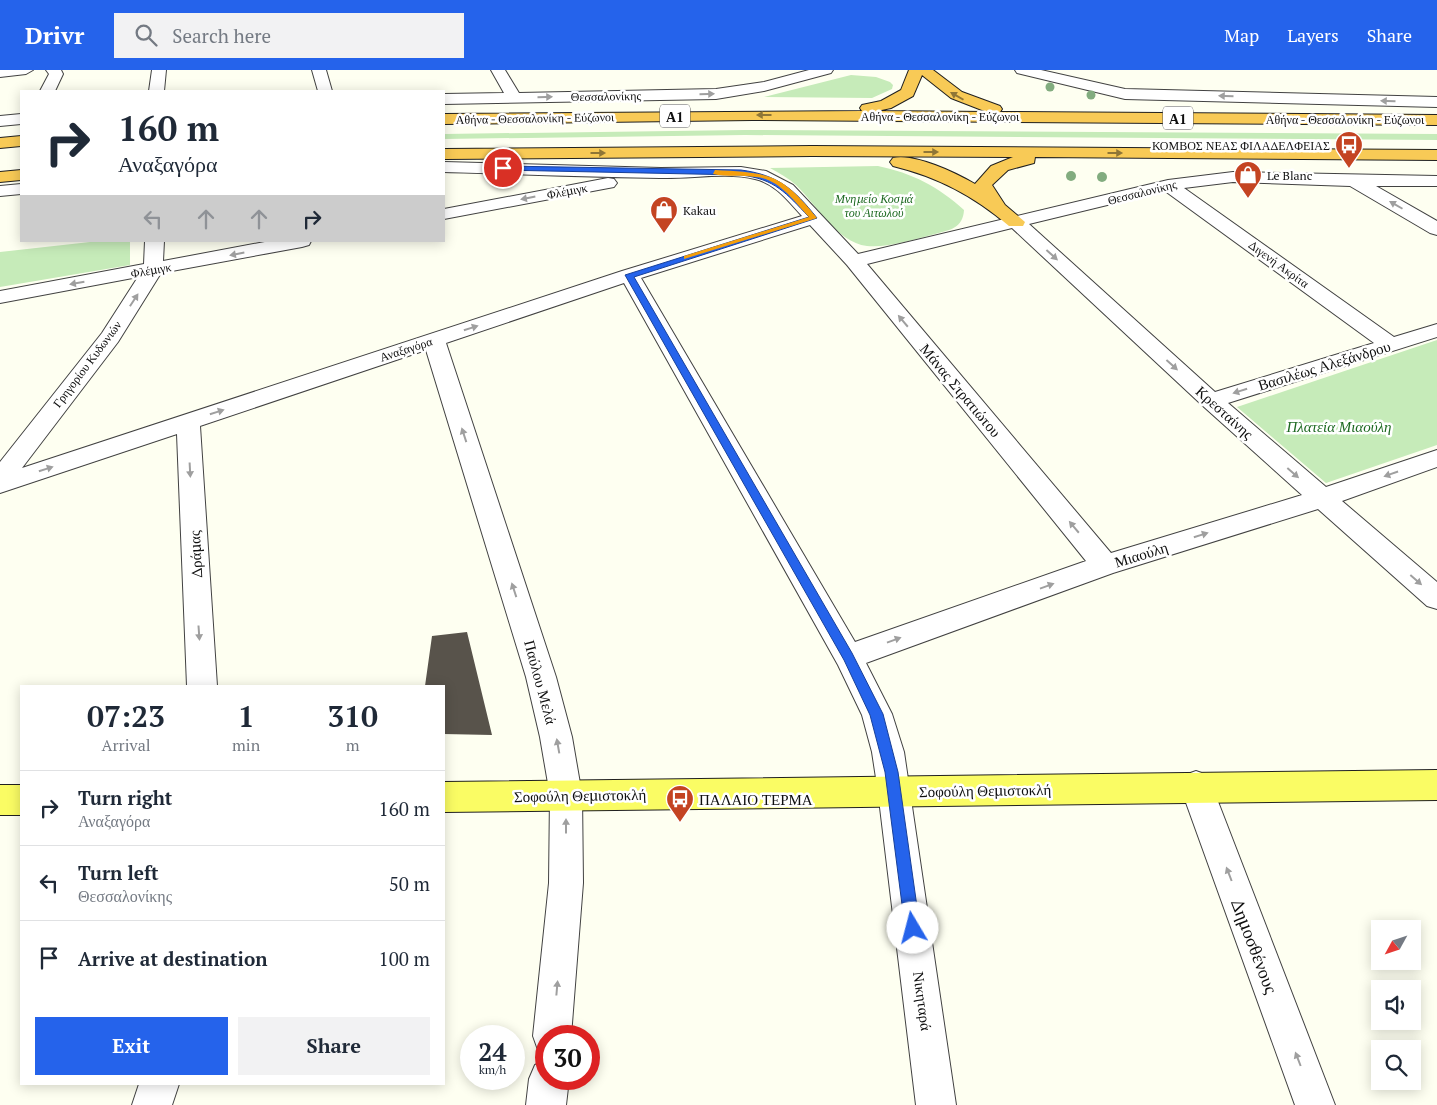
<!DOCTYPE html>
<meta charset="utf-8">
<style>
body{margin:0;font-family:"PT Serif",serif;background:#f2f2f3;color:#1f2937;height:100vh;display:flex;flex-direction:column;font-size:19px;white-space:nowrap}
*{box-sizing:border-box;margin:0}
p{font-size:16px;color:#747a83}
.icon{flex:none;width:28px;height:28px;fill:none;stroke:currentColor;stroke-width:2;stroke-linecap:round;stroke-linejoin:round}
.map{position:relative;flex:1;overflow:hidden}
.drawer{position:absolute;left:20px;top:615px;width:425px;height:400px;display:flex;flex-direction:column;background:#fff;border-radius:0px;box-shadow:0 2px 12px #0003}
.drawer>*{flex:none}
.hud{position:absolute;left:20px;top:20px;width:425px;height:152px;border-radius:0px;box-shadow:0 2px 12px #0003;background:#fff;color:#1f2937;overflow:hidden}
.needle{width:32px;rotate:230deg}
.fabs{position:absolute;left:1371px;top:850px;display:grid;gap:10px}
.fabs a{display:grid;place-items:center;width:50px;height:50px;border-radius:0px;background:#fff;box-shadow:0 2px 12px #0003;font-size:25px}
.speed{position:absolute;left:460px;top:955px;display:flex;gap:10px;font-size:25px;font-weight:700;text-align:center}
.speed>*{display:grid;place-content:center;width:65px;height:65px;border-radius:50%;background:#fff;box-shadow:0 2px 12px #0003;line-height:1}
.speed small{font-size:12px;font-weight:400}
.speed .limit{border:8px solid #d22;background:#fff;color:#111}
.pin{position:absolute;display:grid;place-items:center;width:42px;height:42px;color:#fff;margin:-21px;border:2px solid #fff;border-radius:50%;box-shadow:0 1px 5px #0007}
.me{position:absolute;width:55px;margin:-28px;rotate:352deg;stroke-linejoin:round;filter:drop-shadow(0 0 4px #0008)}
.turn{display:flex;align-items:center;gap:18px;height:105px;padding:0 15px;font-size:22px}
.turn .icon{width:65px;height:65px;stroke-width:2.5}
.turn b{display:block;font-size:35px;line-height:42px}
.lanes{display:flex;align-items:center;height:48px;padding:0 15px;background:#0003;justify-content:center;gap:25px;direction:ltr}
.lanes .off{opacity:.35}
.eta{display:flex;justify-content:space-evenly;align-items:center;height:85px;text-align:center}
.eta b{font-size:30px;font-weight:800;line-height:35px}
.primary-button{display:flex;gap:10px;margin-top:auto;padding:10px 15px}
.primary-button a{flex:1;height:58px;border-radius:0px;background:#2563eb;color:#fff;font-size:20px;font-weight:800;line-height:58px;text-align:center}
.primary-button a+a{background:#f2f2f3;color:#1f2937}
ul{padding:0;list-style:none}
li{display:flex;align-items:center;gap:15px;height:75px;padding:0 15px;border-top:1px solid #e0e1e3}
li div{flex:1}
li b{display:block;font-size:19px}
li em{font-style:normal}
header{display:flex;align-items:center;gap:30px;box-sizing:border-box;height:70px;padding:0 25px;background:#2563eb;color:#fff}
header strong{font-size:24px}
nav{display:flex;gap:28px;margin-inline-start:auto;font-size:18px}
.search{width:350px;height:45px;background:#f2f2f3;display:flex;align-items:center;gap:12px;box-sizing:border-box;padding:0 18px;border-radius:0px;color:#747a83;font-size:19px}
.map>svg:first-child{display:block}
.green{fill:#c6ebb9}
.building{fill:#58534b}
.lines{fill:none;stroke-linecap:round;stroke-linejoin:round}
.minor-casing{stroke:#424242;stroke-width:2}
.major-casing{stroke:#202020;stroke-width:2}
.highway-casing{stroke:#202020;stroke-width:2}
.minor{fill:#fff;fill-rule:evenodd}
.major{fill:#fafc64;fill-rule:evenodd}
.highway{fill:#f8ca56;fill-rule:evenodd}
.tree{fill:#82ac7f}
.oneway{fill:#9f9f9f}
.oneway2{fill:#8f7636}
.route{fill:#2563eb;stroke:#184099}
.slow{fill:#f59e0b}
.labels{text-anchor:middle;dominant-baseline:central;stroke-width:5;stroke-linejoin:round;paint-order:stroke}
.far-street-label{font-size:12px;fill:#0f0f0f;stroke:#fff}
.far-poi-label{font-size:12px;fill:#0f0f0f;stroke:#fff;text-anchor:start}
.far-park-label{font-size:12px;font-style:italic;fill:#1d6921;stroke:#fff}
.shield{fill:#fff;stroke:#575757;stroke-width:1}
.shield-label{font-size:14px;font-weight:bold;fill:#0f0f0f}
.street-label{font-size:15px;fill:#0f0f0f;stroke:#fff}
.park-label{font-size:15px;font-style:italic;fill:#1d6921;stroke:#fff}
.poi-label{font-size:15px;fill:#0f0f0f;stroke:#fff;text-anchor:start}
.near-street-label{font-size:18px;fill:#0f0f0f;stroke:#fff}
</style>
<header>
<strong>Drivr</strong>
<div class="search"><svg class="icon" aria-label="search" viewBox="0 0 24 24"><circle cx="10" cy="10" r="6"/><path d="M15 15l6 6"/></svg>Search here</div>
<nav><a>Map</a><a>Layers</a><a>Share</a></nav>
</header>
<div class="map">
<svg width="1437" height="1035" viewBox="0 0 1437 1035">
<rect width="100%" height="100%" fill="#fefff1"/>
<path class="green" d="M 851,5 L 876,7 L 890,12 L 893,15 L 892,19 L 872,28 L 764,27 Z
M 745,60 L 1437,64 L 1437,70 L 745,65 L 444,69 L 444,64 Z
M 878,96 C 912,103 939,117 964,140 C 963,158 950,160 935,164 C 917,169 887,178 867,176 C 836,172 817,135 796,115 C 788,108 779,103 770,98 Z
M 99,171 L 130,171 L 130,195 L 0,217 L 0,182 Z
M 1437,270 L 1437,375 L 1326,413 L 1237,337 Z"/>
<path class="building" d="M 467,562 L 492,665 L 444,664 L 444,616 L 425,616 L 432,566 Z"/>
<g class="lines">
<defs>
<path id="minor" d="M 0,0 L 33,0 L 26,4 L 0,7 Z
M 46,0 L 61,0 L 63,4 L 55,21 L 40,21 L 49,4 Z
M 152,0 L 166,0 L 164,21 L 149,21 Z
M 312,0 L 326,0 L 332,21 L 318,21 Z
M 491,0 L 505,0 L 519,23 L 716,19 L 764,12 L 809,0 L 833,0 L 831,3 L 764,21 L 716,29 L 444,34 L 444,24 L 504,23 Z
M 1015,0 L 1041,0 L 1125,19 L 1437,27 L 1437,37 L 1125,29 L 1017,3 Z
M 21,44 L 21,54 L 0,56 L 0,46 Z
M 444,92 L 661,98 L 741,97 L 766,101 L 793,115 L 858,184 L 1168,110 L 1233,102 L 1437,106 L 1437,116 L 1376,116 L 1437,151 L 1437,165 L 1430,163 L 1350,116 L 1233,112 L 1184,118 L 1394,267 L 1437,254 L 1437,267 L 1228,333 L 1326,417 L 1437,380 L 1437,397 L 1342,431 L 1437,512 L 1437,539 L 1427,536 L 1318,439 L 1113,503 L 866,593 L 892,644 L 904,682 L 956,1035 L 916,1035 L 878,721 L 872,682 L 862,645 L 838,595 L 624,213 L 446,273 L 556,607 L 572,667 L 582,725 L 583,813 L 571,966 L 546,966 L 546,983 L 538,980 L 533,966 L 549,813 L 550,725 L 540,667 L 526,607 L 426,280 L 200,356 L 217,616 L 187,616 L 177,364 L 0,423 L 0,392 L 102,263 L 138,207 L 0,233 L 0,221 L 144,194 L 145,171 L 164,171 L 163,191 L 270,171 L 311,171 L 309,175 L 302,177 L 161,203 L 118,272 L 22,398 L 622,201 L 802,146 C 788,131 776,114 755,109 C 725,102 691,109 660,108 C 588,107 516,104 444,102 ZM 1165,121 L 1374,273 L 1215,322 L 1029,154 ZM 810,155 L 847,195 L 1086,491 L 855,572 L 641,208 ZM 1012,158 L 1203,336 L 1302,425 L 1111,483 L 867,194 Z
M 608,108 L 614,109 L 617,113 L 614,117 L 444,149 L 444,139 Z
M 21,114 L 21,124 L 0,126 L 0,116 Z
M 1196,701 L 1207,705 L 1212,716 L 1335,1035 L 1295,1035 L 1180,716 L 1185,705 Z
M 546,990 L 546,1009 L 569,1009 L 566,1035 L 526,1035 L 529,1009 L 535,995 Z
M 139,1014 L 179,1014 L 172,1035 L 132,1035 Z"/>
<path id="major" d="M 1437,700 L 1437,730 L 444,742 L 444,712 Z
M 0,715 L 21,715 L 21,745 L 0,745 Z"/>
<path id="highway" d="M 909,0 L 933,0 L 962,22 L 1000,36 L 1002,39 L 1000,42 L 1437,45 L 1437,55 L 752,50 L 444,54 L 444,44 L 862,41 L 860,38 L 862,35 L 881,31 L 901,20 ZM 922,5 L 951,28 L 987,42 L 877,41 L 891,38 L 913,26 Z
M 21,66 L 21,76 L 0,78 L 0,68 Z
M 812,76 L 1437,80 L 1437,90 L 1035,87 L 1034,93 L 1008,100 L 992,115 L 1005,135 L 1025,152 L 1023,156 L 1009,156 C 974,126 938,107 893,96 L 890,92 L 893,88 C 915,83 956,103 975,114 L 991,96 L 1013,87 L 812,86 L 444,89 L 444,79 Z
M 21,100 L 21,110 L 0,112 L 0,102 Z"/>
</defs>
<use href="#minor" class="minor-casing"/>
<use href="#major" class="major-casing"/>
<use href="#highway" class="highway-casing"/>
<use href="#minor" class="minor"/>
<use href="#major" class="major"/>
<use href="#highway" class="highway"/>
</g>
<g class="tree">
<circle cx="1050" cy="17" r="4.5"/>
<circle cx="1091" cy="25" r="4.5"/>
<circle cx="1071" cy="106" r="5"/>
<circle cx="1102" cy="107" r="5"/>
</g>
<defs><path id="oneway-solid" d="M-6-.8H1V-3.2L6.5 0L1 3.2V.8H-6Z" transform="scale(1.25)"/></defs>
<g class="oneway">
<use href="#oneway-solid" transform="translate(707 24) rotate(-1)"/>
<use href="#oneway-solid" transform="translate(1226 26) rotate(-178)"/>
<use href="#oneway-solid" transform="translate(545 27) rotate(-1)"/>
<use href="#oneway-solid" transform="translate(1388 31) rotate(-178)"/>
<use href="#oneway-solid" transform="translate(528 128) rotate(169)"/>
<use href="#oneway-solid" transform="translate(1396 135) rotate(-150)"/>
<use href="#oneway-solid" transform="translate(237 184) rotate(169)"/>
<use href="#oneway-solid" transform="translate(1052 185) rotate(42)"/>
<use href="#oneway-solid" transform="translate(77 213) rotate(170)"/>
<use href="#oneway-solid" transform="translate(134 230) rotate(-57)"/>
<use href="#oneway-solid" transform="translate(903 251) rotate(-130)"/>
<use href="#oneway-solid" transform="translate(471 258) rotate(-18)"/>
<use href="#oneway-solid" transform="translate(1172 295) rotate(42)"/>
<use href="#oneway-solid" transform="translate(1240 321) rotate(162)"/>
<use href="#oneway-solid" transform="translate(217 342) rotate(-18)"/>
<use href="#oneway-solid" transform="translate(464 365) rotate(-108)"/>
<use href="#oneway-solid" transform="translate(46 399) rotate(-18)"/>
<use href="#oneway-solid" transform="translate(190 400) rotate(87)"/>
<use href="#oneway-solid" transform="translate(1293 403) rotate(41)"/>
<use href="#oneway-solid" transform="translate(1391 404) rotate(161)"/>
<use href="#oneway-solid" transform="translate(1074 457) rotate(-130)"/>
<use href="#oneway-solid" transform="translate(1201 465) rotate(-17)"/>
<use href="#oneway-solid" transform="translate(1416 510) rotate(41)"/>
<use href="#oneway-solid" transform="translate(1047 516) rotate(-20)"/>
<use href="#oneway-solid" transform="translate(514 520) rotate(-108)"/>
<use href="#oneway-solid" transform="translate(199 563) rotate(86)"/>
<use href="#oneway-solid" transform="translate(894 570) rotate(-20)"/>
<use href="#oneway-solid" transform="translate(558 676) rotate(-100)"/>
<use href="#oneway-solid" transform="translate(566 756) rotate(-90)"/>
<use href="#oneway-solid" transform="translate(1229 804) rotate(-111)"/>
<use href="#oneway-solid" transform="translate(557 918) rotate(-85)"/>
<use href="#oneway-solid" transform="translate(1298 989) rotate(-111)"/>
</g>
<g class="oneway2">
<use href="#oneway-solid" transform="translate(957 26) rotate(-150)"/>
<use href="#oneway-solid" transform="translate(764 45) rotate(-180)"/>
<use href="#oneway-solid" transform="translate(931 82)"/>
<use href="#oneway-solid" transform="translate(598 83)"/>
<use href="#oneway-solid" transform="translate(1115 83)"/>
</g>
<path class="route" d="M 503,96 L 741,100 C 778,105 794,119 817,148 L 634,207 L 852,583 L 883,644 L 898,702 L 920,858 L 918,863 L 913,865 L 908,863 L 905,858 L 885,702 L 870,645 L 844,590 L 625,205 L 809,147 C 786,123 775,109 741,105 L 501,100 Z"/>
<path class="slow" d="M 715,100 C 770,103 781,103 817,148 L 684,189 L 684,186 L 809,147 C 794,131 779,109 756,107 C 742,105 727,107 713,104 Z"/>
<defs>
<symbol id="bus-pin" viewBox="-11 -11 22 30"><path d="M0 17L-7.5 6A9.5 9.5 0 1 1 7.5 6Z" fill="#c44422" stroke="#fff"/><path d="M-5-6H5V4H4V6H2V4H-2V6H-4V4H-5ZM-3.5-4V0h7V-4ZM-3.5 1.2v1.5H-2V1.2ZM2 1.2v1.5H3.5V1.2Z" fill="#fff"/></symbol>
<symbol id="shop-pin" viewBox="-11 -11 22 30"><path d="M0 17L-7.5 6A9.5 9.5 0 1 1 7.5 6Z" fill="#c44422" stroke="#fff"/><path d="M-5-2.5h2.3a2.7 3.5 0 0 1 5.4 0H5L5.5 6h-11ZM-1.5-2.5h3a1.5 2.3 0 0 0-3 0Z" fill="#fff"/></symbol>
</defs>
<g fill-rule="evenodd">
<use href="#bus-pin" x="1333" y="59" width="32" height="43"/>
<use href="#shop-pin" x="1232" y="89" width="32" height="43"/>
<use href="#shop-pin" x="648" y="124" width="32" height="43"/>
<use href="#bus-pin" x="664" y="713" width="32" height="43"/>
</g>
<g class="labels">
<g class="far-street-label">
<text transform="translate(606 26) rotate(-1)">Θεσσαλονίκης</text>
<text x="940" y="46">Αθήνα - Θεσσαλονίκη - Εύζωνοι</text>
<text transform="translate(535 48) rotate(-1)">Αθήνα - Θεσσαλονίκη - Εύζωνοι</text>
<text x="1345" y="49">Αθήνα - Θεσσαλονίκη - Εύζωνοι</text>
<text transform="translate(567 121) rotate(-11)">Φλέμιγκ</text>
<text transform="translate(1142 122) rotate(-14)">Θεσσαλονίκης</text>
<text transform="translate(1279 194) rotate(36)">Διγενή Ακρίτα</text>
<text transform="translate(151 200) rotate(-10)">Φλέμιγκ</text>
<text transform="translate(406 279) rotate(-18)">Αναξαγόρα</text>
<text transform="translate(87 294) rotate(-53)">Γρηγορίου Κυδωνιών</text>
</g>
<g class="far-poi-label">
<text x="1330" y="75" text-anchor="end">ΚΟΜΒΟΣ ΝΕΑΣ ΦΙΛΑΔΕΛΦΕΙΑΣ</text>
<text x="1267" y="105">Le Blanc</text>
<text x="683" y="140">Kakau</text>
</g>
<g class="far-park-label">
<text x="874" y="128">Μνημείο Κοσμά<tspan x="874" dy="14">του Αιτωλού</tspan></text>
</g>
<g class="shield">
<rect x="660" y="34.5" width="30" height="23" rx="4"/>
<rect x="1163" y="36.5" width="30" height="23" rx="4"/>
</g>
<g class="shield-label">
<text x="675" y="46">Α1</text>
<text x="1178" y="48">Α1</text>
</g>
<g class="street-label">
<text transform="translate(1324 295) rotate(-17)">Βασιλέως Αλεξάνδρου</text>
<text transform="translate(961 320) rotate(50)">Μάνας Στρατιώτου</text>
<text transform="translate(1225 342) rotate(42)">Κρεσταίνης</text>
<text transform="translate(195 484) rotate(-93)">Δράμας</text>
<text transform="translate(1141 484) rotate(-17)">Μιαούλη</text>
<text transform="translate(541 612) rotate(75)">Παύλου Μελά</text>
<text transform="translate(985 720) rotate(-1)">Σοφούλη Θεμιστοκλή</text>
<text transform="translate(580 725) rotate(-1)">Σοφούλη Θεμιστοκλή</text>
<text transform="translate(923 931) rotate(82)">Νικηταρά</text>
</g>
<g class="park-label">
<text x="1339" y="356">Πλατεία Μιαούλη</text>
</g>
<g class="poi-label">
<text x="699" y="729">ΠΑΛΑΙΟ ΤΕΡΜΑ</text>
</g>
<g class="near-street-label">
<text transform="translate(1255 876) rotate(69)">Δημοσθένους</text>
</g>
</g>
</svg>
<div class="fabs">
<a><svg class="needle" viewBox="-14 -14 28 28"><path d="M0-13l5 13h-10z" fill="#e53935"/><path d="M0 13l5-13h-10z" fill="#747a83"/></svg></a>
<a><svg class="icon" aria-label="sound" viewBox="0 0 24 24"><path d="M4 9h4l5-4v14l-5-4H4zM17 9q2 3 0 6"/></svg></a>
<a><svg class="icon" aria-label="search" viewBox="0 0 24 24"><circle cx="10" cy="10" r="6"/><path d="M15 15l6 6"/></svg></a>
</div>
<div class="speed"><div>24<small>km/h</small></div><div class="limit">30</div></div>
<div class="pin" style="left:503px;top:98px;background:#d93025"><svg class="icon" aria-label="arrive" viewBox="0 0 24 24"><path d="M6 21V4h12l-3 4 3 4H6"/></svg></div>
<svg class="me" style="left:913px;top:858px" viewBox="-20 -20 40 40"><circle r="19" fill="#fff"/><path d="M0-13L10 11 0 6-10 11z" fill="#2563eb"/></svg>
<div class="hud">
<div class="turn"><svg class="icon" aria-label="right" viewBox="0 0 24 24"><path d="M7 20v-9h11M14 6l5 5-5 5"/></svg><div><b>160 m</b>Αναξαγόρα</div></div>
<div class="lanes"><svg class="icon off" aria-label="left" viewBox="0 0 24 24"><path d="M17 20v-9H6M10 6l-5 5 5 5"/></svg><svg class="icon off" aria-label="ahead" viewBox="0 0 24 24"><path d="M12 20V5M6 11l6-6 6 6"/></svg><svg class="icon off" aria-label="ahead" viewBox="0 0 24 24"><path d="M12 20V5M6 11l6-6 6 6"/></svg><svg class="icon" aria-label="right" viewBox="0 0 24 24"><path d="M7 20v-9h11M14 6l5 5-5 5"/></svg></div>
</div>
<section class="drawer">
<div class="eta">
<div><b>07:23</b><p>Arrival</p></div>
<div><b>1</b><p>min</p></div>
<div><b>310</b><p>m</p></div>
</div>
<ul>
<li><svg class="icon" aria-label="right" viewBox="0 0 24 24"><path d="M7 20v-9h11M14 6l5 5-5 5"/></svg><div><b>Turn right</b><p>Αναξαγόρα</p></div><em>160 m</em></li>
<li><svg class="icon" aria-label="left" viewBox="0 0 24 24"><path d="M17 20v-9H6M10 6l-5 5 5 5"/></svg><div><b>Turn left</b><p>Θεσσαλονίκης</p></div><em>50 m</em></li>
<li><svg class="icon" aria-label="arrive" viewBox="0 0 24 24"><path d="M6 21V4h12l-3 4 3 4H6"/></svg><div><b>Arrive at destination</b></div><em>100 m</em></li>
</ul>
<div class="primary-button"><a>Exit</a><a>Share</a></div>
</section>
</div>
